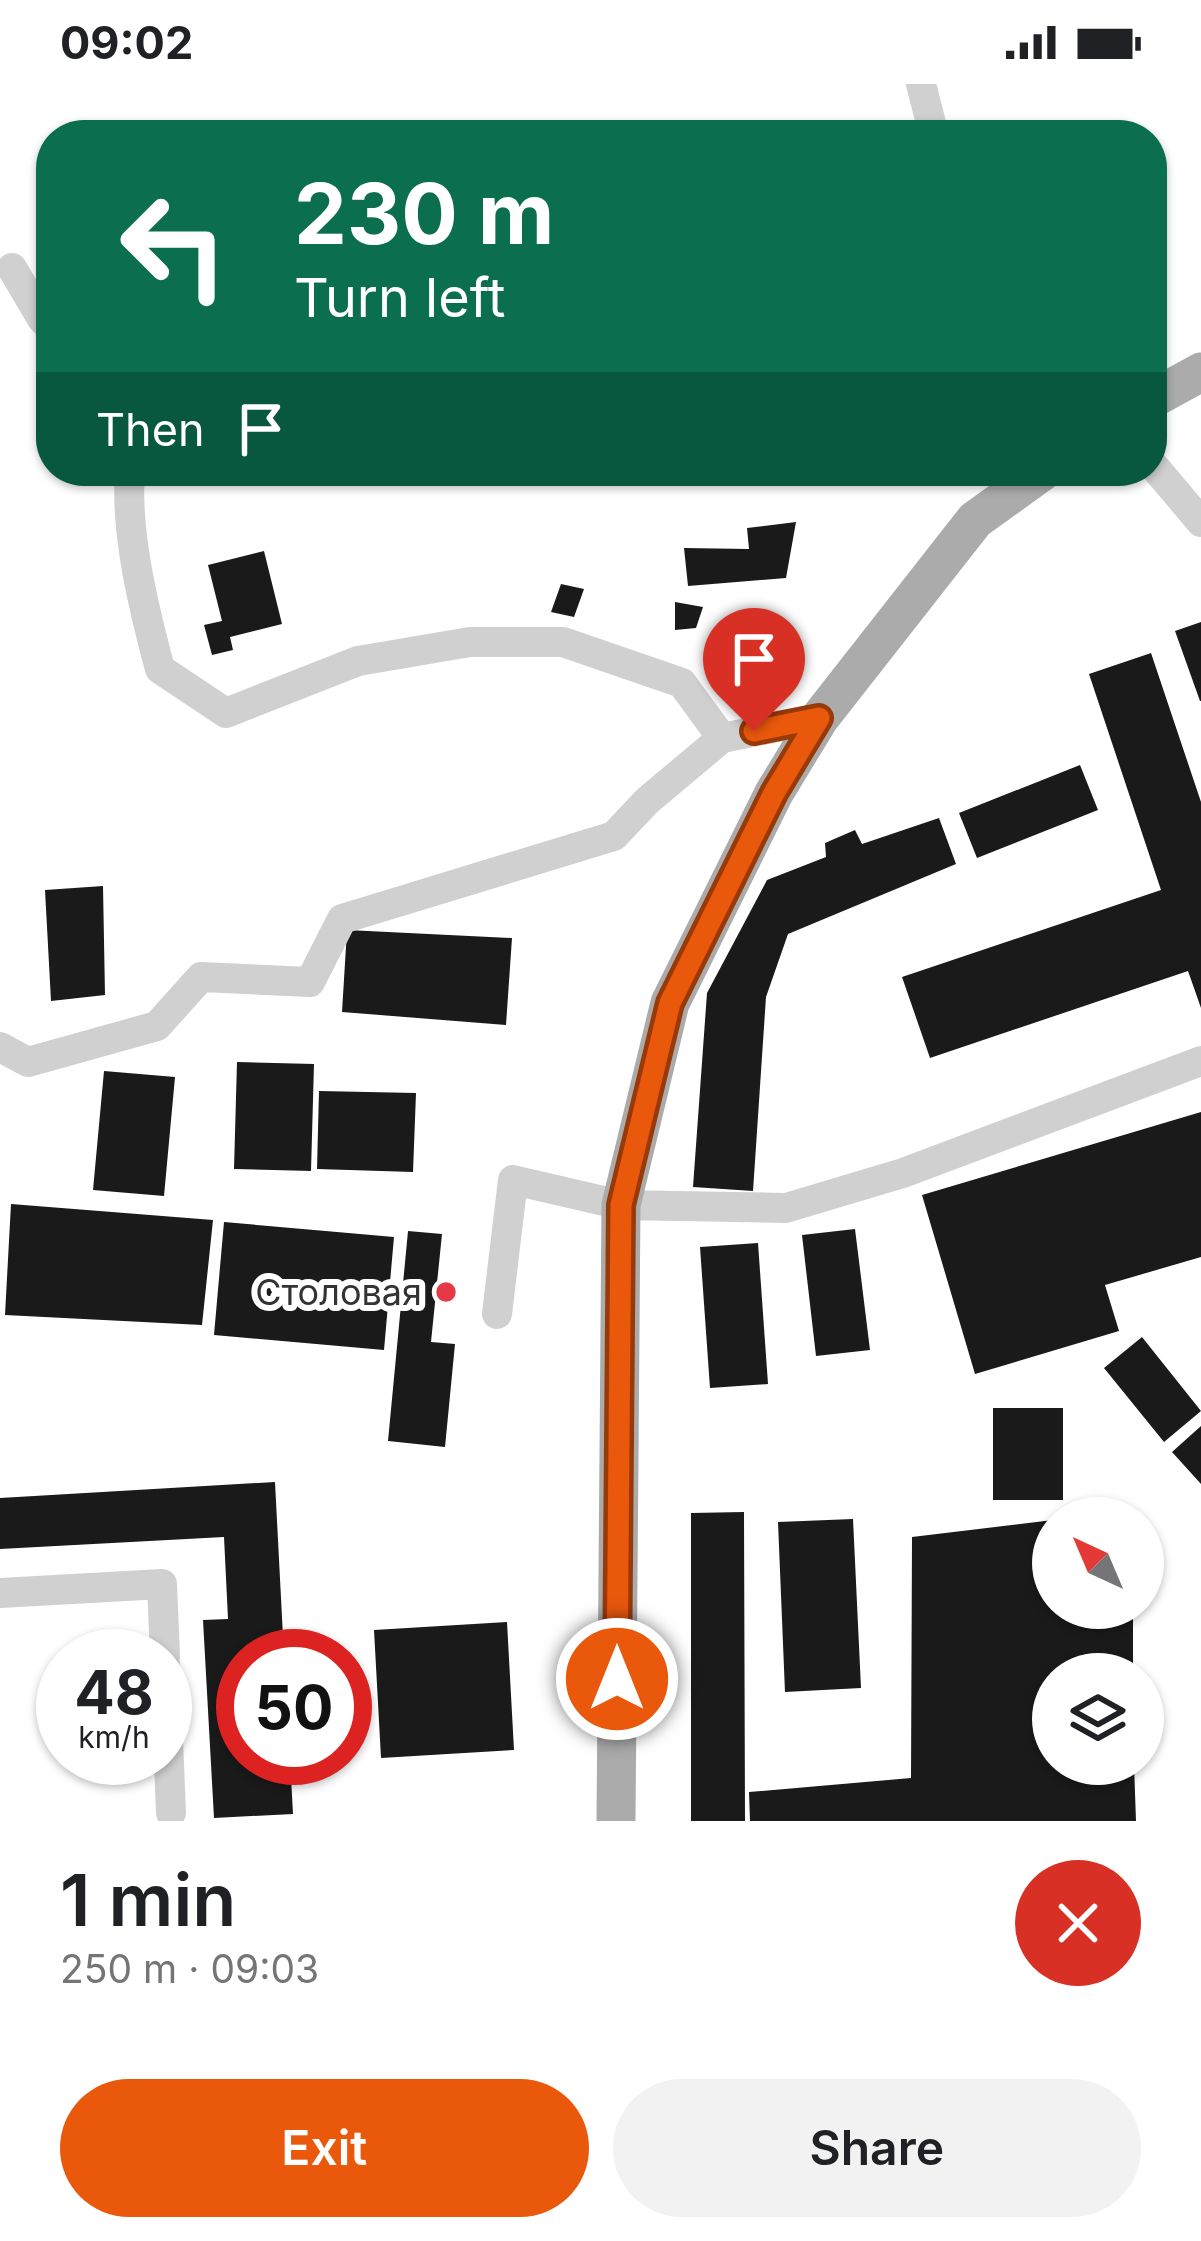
<!DOCTYPE html>
<meta charset="utf-8">
<style>
body{margin:0;font-family:Inter,sans-serif;background:#f2f2f2;color:#202124;height:100vh;display:flex;flex-direction:column;font-size:45px;white-space:nowrap}
*{box-sizing:border-box;margin:0}
p{font-size:39px;color:#757577}
.icon{flex:none;width:66px;height:66px;fill:none;stroke:currentColor;stroke-width:2;stroke-linecap:round;stroke-linejoin:round}
.map{position:relative;height:1737px;overflow:hidden}
.sheet{display:flex;flex-direction:column;background:#fff;flex:1}
.sheet>*{flex:none}
.hud{position:absolute;left:36px;top:36px;width:1131px;height:366px;border-radius:48px;box-shadow:0 3px 9px #0004;background:#0b6e4f;color:#fff;overflow:hidden}
.needle{width:78px;rotate:316deg}
.tools{position:absolute;left:1032px;top:1413px;display:grid;gap:24px}
.tools a{display:grid;place-items:center;width:132px;height:132px;border-radius:50%;background:#fff;box-shadow:0 3px 9px #0004;font-size:60px}
.speed{position:absolute;left:36px;top:1545px;display:flex;gap:24px;font-size:60px;font-weight:700;text-align:center}
.speed>*{display:grid;place-content:center;width:156px;height:156px;border-radius:50%;background:#fff;box-shadow:0 3px 9px #0004;line-height:1}
.speed small{font-size:30px;font-weight:400}
.speed .limit{border:18px solid #d22;background:#fff;color:#111}
.pin{position:absolute;display:grid;place-items:center;width:102px;height:102px;color:#fff;margin:-123px -51px;border-radius:50% 50% 50% 0;rotate:-45deg;box-shadow:0 0 12px #0007}
.pin .icon{rotate:45deg}
.me{position:absolute;width:132px;margin:-66px;rotate:0deg;stroke-linejoin:round;filter:drop-shadow(0 0 9px #0008)}
.turn{display:flex;align-items:center;gap:42px;height:252px;padding:0 60px;font-size:54px}
.turn .icon{width:156px;height:156px;stroke-width:2.5}
.turn b{display:block;font-size:84px;line-height:102px}
.then{display:flex;align-items:center;height:114px;padding:0 60px;background:#0003;gap:24px;font-size:45px}
.round{display:grid;place-items:center;flex:none;width:126px;height:126px;border-radius:63px;background:#f2f2f2}
.summary{display:flex;align-items:center;justify-content:space-between;height:204px;padding:0 60px}
h1{font-size:72px;font-weight:600;line-height:90px}
.cta{display:flex;gap:24px;margin-top:auto;padding:24px 60px}
.cta a{flex:1;height:138px;border-radius:72px;background:#ea580c;color:#fff;font-size:48px;font-weight:600;line-height:138px;text-align:center}
.cta a+a{background:#f2f2f2;color:#202124}
.status{display:flex;justify-content:space-between;align-items:center;height:84px;padding:0 60px;background:#fff;direction:ltr}
.status svg{height:33px;fill:currentColor}
.map>svg:first-child{display:block}
.building{fill:#1a1a1a}
.lines{fill:none;stroke-linecap:round;stroke-linejoin:round}
.minor{stroke:#d0d0d0;stroke-width:30}
.major{stroke:#ababab;stroke-width:39}
.route-casing{stroke:#983908;stroke-width:30}
.route{stroke:#ea580c;stroke-width:21}
.poi-dot{fill:#e63946;stroke:#fff;stroke-width:4.5}
.labels{text-anchor:middle;dominant-baseline:central;stroke-width:12;stroke-linejoin:round;paint-order:stroke}
.poi-label{font-size:36px;fill:#333;stroke:#fff;text-anchor:end}
</style>
<div class="status"><b>09:02</b><svg viewBox="0 0 49 12"><path d="M0 12V9h3v3zM5 12V6h3v6zM10 12V3h3v9zM15 12V0h3v12zM26 1h20v11H26zM47 4h2v5h-2z"/></svg></div>
<div class="map">
<svg width="1201" height="1737" viewBox="0 0 1201 1737">
<rect width="100%" height="100%" fill="#fff"/>
<path class="building" d="M 796,438 L 786,494 L 688,502 L 684,464 L 749,465 L 747,444 Z
M 264,467 L 282,540 L 230,553 L 233,566 L 212,571 L 204,541 L 222,537 L 208,481 Z
M 561,500 L 584,505 L 574,533 L 551,528 Z
M 675,518 L 703,523 L 696,544 L 675,546 Z
M 1201,538 L 1201,617 L 1200,617 L 1175,547 Z
M 1151,569 L 1201,718 L 1201,924 L 1188,887 L 930,974 L 902,893 L 1161,806 L 1089,590 Z
M 1080,681 L 1098,726 L 977,774 L 959,729 Z
M 939,734 L 956,780 L 788,850 L 766,913 L 753,1107 L 693,1103 L 707,909 L 767,796 L 826,773 L 825,759 L 855,746 L 862,760 Z
M 103,802 L 105,911 L 51,917 L 45,806 Z
M 347,846 L 512,854 L 506,941 L 342,928 Z
M 237,978 L 314,980 L 311,1087 L 234,1085 Z
M 104,987 L 175,993 L 164,1112 L 93,1106 Z
M 319,1007 L 416,1009 L 413,1088 L 317,1085 Z
M 1201,1028 L 1201,1173 L 1105,1201 L 1119,1247 L 975,1290 L 922,1111 Z
M 11,1120 L 213,1136 L 202,1241 L 5,1231 Z
M 224,1138 L 394,1153 L 384,1266 L 214,1251 Z
M 855,1145 L 870,1266 L 816,1272 L 802,1151 Z
M 408,1147 L 442,1150 L 431,1258 L 455,1260 L 445,1363 L 388,1357 Z
M 758,1159 L 768,1300 L 710,1304 L 700,1163 Z
M 1142,1253 L 1201,1327 L 1164,1358 L 1104,1284 Z
M 993,1324 L 1063,1324 L 1063,1416 L 993,1416 Z
M 1201,1342 L 1201,1400 L 1172,1368 Z
M 275,1398 L 284,1572 L 243,1572 L 243,1674 L 290,1674 L 293,1730 L 214,1734 L 203,1536 L 228,1535 L 224,1453 L 0,1465 L 0,1414 Z
M 1132,1427 L 1132,1434 L 1096,1434 L 1095,1431 Z
M 744,1428 L 745,1737 L 691,1737 L 691,1429 Z
M 853,1435 L 861,1604 L 785,1608 L 778,1438 Z
M 1053,1436 L 1053,1524 L 1133,1524 L 1133,1590 L 1053,1590 L 1053,1680 L 1134,1680 L 1136,1737 L 750,1737 L 749,1708 L 911,1694 L 912,1453 Z
M 507,1538 L 514,1666 L 381,1674 L 374,1546 Z"/>
<g class="lines">
<path class="minor" d="M 921,0 L 934,51
M 12,184 L 42,235 L 51,244
M 1152,380 L 1201,438
M 130,387 C 125,449 144,525 160,585 L 226,629 L 358,577 L 470,558 L 563,558 L 682,599 L 722,654
M 0,963 L 28,978 L 157,942 L 201,893 L 310,898 L 342,835 L 614,752 L 647,717 L 722,654 L 819,635
M 497,1230 L 513,1096 L 621,1121 L 786,1124 L 903,1089 L 1201,977
M 0,1509 L 162,1500 L 165,1572
M 165,1580 L 171,1729"/>
<path class="major" d="M 1152,315 L 1201,288
M 616,1737 L 621,1121 L 670,919 L 774,709 L 819,635 L 975,436 L 1043,387"/>
</g>
<g class="lines">
<defs>
<path id="route" d="M 617,1595 L 621,1121 L 670,919 L 774,709 L 819,634 L 754,647"/>
</defs>
<use href="#route" class="route-casing"/>
<use href="#route" class="route"/>
</g>
<circle class="poi-dot" cx="446" cy="1208" r="12"/>
<g class="labels">
<g class="poi-label">
<text x="422" y="1208">Столовая</text>
</g>
</g>
</svg>
<div class="tools">
<a><svg class="needle" viewBox="-14 -14 28 28"><path d="M0-13l5 13h-10z" fill="#e53935"/><path d="M0 13l5-13h-10z" fill="#757577"/></svg></a>
<a><svg class="icon" aria-label="layers" viewBox="0 0 24 24"><path d="M12 4l9 5-9 5-9-5zM3 14l9 5 9-5"/></svg></a>
</div>
<div class="speed"><div>48<small>km/h</small></div><div class="limit">50</div></div>
<div class="pin" style="left:754px;top:647px;background:#d93025"><svg class="icon" aria-label="arrive" viewBox="0 0 24 24"><path d="M6 21V4h12l-3 4 3 4H6"/></svg></div>
<svg class="me" style="left:617px;top:1595px" viewBox="-20 -20 40 40"><circle r="17" fill="#ea580c" stroke="#fff" stroke-width="3"/><path d="M0-11L8 9 0 5-8 9z" fill="#fff"/></svg>
<div class="hud">
<div class="turn"><svg class="icon" aria-label="left" viewBox="0 0 24 24"><path d="M17 20v-9H6M10 6l-5 5 5 5"/></svg><div><b>230 m</b>Turn left</div></div>
<div class="then">Then<svg class="icon" aria-label="arrive" viewBox="0 0 24 24"><path d="M6 21V4h12l-3 4 3 4H6"/></svg></div>
</div>
</div>
<section class="sheet">
<div class="summary"><div><h1>1 min</h1><p>250 m · 09:03</p></div><a class="round" style="background:#d93025;color:#fff"><svg class="icon" aria-label="close" viewBox="0 0 24 24"><path d="M6 6l12 12M18 6L6 18"/></svg></a></div>
<div class="cta"><a>Exit</a><a>Share</a></div>
</section>
